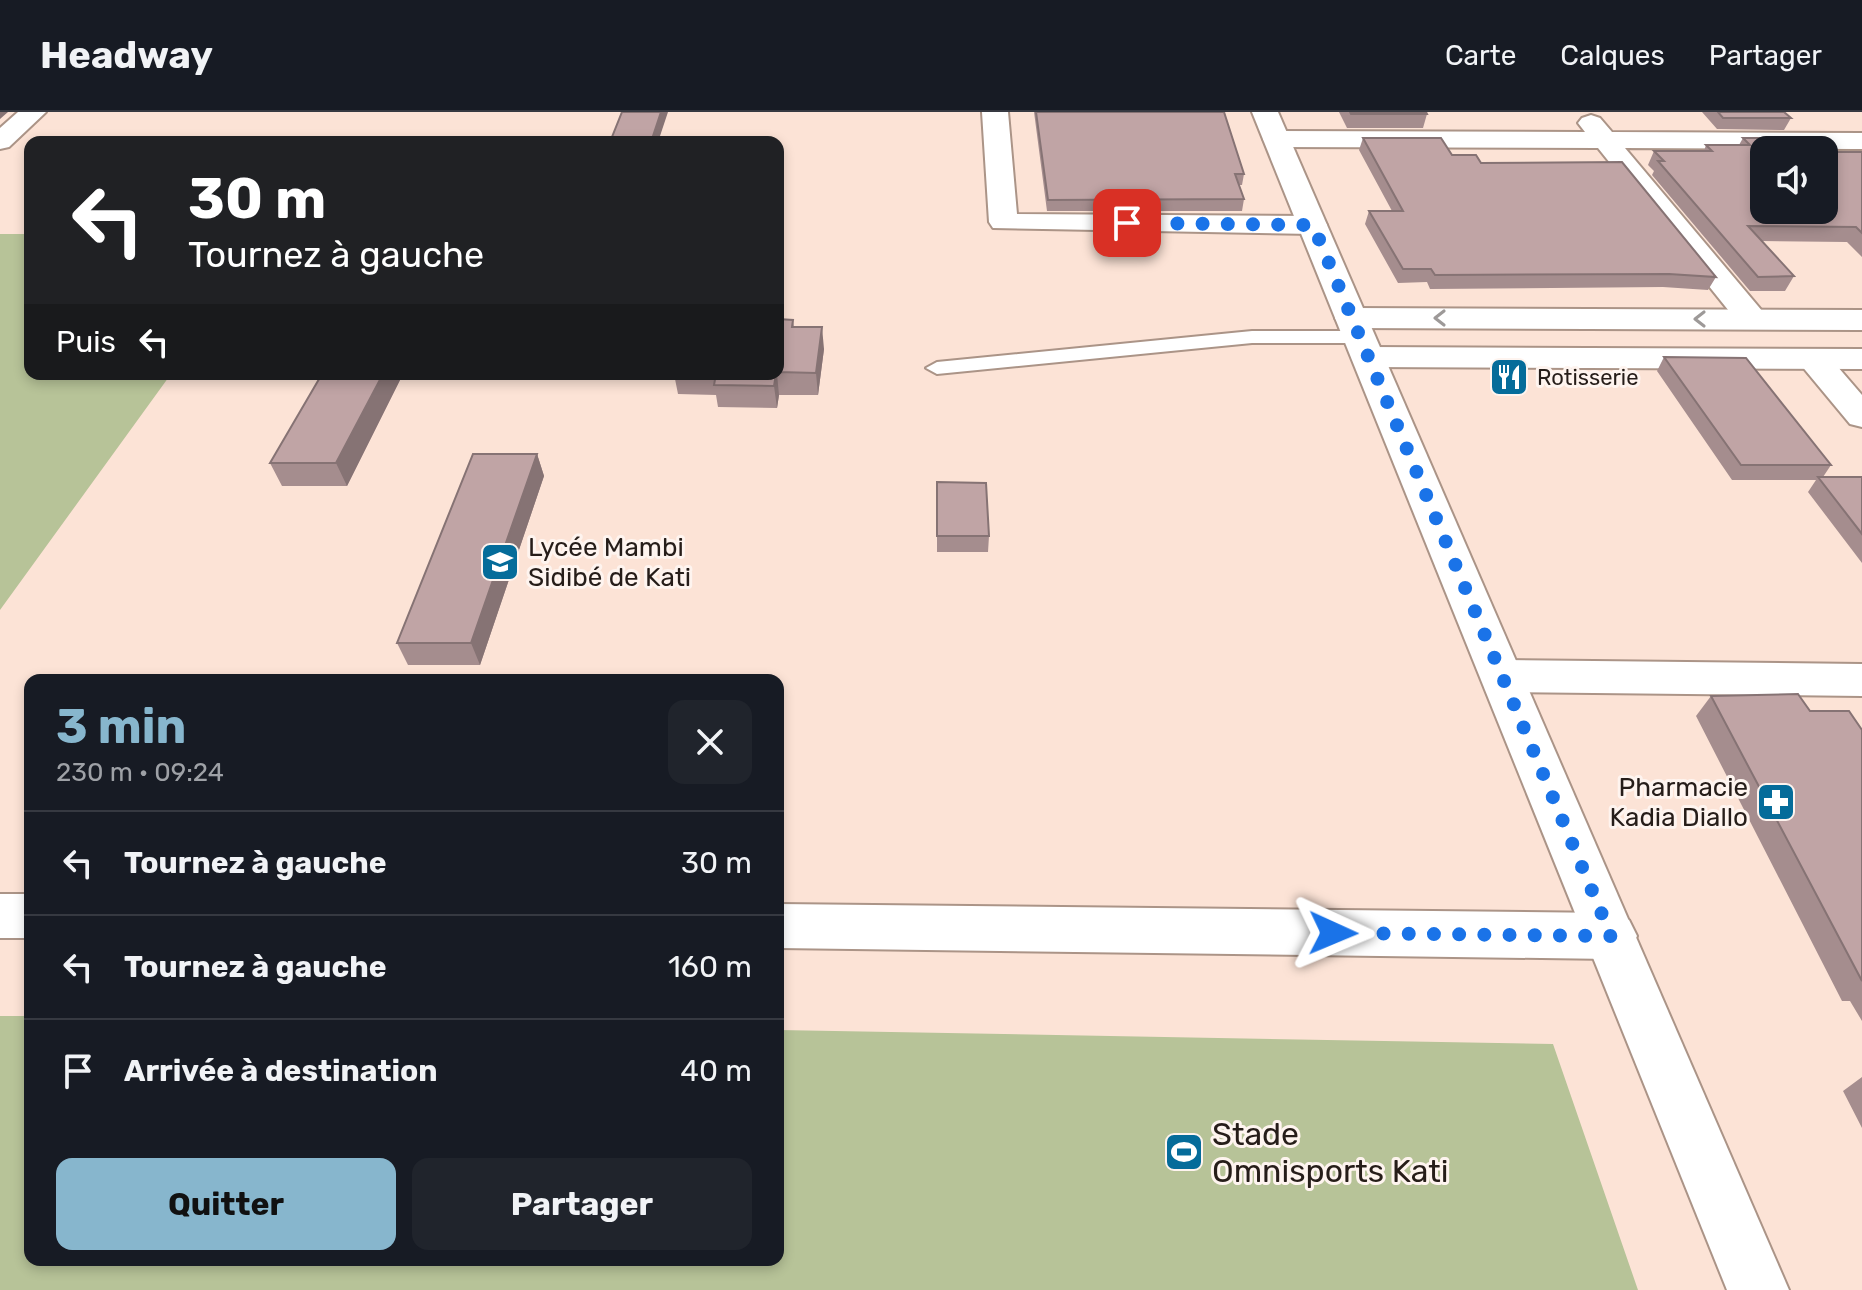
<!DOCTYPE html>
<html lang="fr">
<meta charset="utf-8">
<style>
body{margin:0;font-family:Rubik,sans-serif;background:#20242c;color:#f1f3f6;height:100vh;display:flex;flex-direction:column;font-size:30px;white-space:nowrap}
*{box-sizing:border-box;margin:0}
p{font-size:26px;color:#9ea1a6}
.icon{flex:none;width:44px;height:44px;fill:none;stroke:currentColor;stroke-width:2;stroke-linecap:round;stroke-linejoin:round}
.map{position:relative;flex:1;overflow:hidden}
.drawer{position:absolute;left:24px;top:562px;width:760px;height:592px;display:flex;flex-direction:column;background:#171b24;border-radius:16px;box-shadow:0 4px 12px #0003}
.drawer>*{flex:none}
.banner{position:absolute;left:24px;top:24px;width:760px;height:244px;border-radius:16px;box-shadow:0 4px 12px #0003;background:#202124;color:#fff;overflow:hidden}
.fabs{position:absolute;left:1750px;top:24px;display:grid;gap:16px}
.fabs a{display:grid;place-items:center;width:88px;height:88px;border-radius:16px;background:#171b24;box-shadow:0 4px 12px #0003;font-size:40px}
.pin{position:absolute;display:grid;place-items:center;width:68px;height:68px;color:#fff;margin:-34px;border-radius:16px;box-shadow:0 4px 12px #0006}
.me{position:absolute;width:88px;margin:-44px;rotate:91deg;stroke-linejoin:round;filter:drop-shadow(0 0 6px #0008)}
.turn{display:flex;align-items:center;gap:28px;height:168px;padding:0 32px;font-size:36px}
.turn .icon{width:104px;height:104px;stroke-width:2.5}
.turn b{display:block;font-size:56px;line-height:68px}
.then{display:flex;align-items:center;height:76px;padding:0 32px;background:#0003;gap:16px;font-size:30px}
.round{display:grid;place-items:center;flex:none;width:84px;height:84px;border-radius:16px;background:#20242c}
.overview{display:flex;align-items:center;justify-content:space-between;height:136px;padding:0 32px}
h1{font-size:48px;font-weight:700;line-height:60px;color:#87b6cd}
.primary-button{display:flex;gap:16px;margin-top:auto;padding:16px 32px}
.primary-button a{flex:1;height:92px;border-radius:16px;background:#87b6cd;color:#111;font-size:32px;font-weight:700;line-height:92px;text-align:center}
.primary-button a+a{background:#20242c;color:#f1f3f6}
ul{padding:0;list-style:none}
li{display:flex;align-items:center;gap:24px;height:104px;padding:0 32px;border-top:2px solid #363941}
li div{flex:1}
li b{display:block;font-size:30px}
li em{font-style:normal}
header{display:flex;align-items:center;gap:48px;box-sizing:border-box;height:112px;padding:0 40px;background:#171b24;border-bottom:2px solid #363941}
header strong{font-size:38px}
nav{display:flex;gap:44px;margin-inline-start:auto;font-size:28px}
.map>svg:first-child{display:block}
.green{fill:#b7c398}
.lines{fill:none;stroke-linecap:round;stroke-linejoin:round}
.service-casing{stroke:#ab9487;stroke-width:4}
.minor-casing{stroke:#ab9487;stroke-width:4}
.tertiary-casing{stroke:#ab9487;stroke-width:4}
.secondary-casing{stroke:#ab9487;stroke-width:4}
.service{fill:#fff;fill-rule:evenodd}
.minor{fill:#fff;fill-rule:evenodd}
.tertiary{fill:#fff;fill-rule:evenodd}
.secondary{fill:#fff;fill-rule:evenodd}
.wall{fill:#a58d8e}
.shaded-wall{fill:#867374}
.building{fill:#c0a4a5;stroke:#867374;stroke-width:2;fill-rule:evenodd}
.oneway{stroke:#9d9998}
.route{stroke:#1a73e8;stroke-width:14;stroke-dasharray:0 25.2}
.labels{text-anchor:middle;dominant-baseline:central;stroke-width:6;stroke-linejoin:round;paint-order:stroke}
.far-poi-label{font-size:22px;fill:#261d19;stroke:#fef4ef;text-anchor:start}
.poi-label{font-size:26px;fill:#261d19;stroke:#fef4ef;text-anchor:start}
.near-poi-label{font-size:32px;fill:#261d19;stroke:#fef4ef;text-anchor:start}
</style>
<header>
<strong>Headway</strong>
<nav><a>Carte</a><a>Calques</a><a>Partager</a></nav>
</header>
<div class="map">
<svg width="1862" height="1178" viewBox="0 0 1862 1178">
<rect width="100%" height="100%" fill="#fce3d6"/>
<path class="green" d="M 0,122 L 30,122 L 30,262 L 171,262 L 0,498 Z
M 0,904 L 30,904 L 30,1148 L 778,1148 L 778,918 L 1553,932 L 1638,1178 L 0,1178 Z"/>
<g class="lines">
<defs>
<path id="service" d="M 1252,219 L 1359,219 L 1369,225 L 1359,231 L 1252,231 L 937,262 L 926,256 L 937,250 Z"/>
<path id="minor" d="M 18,0 L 46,0 L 9,35 L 0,37 L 0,16 Z
M 982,0 L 1008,0 L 1017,102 L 1313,104 L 1323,107 L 1327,113 L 1323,119 L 1313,122 L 993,116 L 989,110 Z
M 1591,3 L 1600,6 L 1612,20 L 1862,21 L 1862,37 L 1625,36 L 1763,200 L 1768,207 L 1763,214 L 1752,217 L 1741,214 L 1598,36 L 1276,35 L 1267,33 L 1263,27 L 1267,21 L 1276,19 L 1585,20 L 1578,11 L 1582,6 Z
M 1813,237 L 1825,240 L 1862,283 L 1862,315 L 1850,312 L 1796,247 L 1801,240 Z
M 1503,548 L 1862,552 L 1862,584 L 1503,580 L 1488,575 L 1481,564 L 1488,553 Z"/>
<path id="tertiary" d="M 1351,196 L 1862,198 L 1862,218 L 1351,216 L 1340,213 L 1335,206 L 1340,199 Z
M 1368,235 L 1862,237 L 1862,257 L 1368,255 L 1356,252 L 1352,245 L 1356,238 Z
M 0,782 L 30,782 L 30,826 L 0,826 Z
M 778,792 L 1611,801 L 1629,808 L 1637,824 L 1629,840 L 1611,847 L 778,836 Z"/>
<path id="secondary" d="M 1252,0 L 1278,0 L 1789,1178 L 1727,1178 Z"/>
</defs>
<use href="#service" class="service-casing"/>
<use href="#minor" class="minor-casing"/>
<use href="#tertiary" class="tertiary-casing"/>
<use href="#secondary" class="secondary-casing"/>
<use href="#service" class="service"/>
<use href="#minor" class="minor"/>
<use href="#tertiary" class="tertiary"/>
<use href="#secondary" class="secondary"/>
</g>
<path class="wall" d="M 1034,0 L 1224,0 L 1244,62 L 1242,73 L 1239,73 L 1244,87 L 1242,99 L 1047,99 Z
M 1339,0 L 1426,0 L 1427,2 L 1423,16 L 1347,16 Z
M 1702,0 L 1784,0 L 1791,6 L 1784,18 L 1717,17 Z
M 1363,26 L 1452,43 L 1481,51 L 1716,165 L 1708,178 L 1663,175 L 1430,177 L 1427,170 L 1398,171 L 1365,112 L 1369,99 L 1392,99 L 1359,38 Z
M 1743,26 L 1834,40 L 1862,40 L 1862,145 L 1847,130 L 1761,129 L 1794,164 L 1785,179 L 1750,179 L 1652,63 L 1654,59 L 1648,53 L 1654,39 L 1704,39 L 1706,33 L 1739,33 Z
M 778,207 L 793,208 L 794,215 L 824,237 L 818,283 L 779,283 L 777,296 L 718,295 L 716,283 L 678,282 L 674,262 L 778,262 Z
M 1664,245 L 1831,353 L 1823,365 L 1862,365 L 1862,451 L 1808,380 L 1816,368 L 1732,368 L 1657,259 Z
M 322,262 L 403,262 L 347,374 L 282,374 L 270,351 Z
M 537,342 L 544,364 L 480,553 L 408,553 L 397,531 Z
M 937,370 L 989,424 L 988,440 L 937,440 Z
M 1711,584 L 1862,618 L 1862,909 L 1850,889 L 1842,889 L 1696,604 Z
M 1862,965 L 1862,1016 L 1843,979 Z"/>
<path class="shaded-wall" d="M 0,0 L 8,0 L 0,7 Z
M 661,0 L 668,0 L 658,30 L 651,30 Z
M 822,215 L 824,237 L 818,283 L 816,261 Z
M 383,262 L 403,262 L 347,374 L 336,351 Z
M 777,262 L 779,283 L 777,296 L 774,274 Z
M 537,342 L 544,364 L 480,553 L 471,531 Z"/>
<path class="building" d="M 622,0 L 661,0 L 651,30 L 610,30 Z
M 1036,0 L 1224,0 L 1244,62 L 1235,62 L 1244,87 L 1048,88 Z
M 1350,0 L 1426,0 L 1427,2 L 1351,2 Z
M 1718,0 L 1784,0 L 1791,6 L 1723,6 Z
M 1363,26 L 1441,26 L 1452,43 L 1476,43 L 1481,51 L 1622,50 L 1716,165 L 1669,162 L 1435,163 L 1431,157 L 1403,157 L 1369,99 L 1403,99 Z
M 1743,26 L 1817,26 L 1834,40 L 1862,40 L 1862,121 L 1856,115 L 1748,114 L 1794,164 L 1758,165 L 1658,49 L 1664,49 L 1654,39 L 1712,39 L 1706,33 L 1750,33 ZM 1764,38 L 1824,38 L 1824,98 L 1764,98 Z
M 778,207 L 793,208 L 792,215 L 822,215 L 816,261 L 778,260 Z
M 1664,245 L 1746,246 L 1831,353 L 1741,353 Z
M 322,262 L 383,262 L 336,351 L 270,351 Z
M 716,262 L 776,262 L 774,274 L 714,273 Z
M 473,342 L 537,342 L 471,531 L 397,531 Z
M 1818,365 L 1862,365 L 1862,422 Z
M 937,370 L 986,371 L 989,424 L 937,424 Z
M 1798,582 L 1810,599 L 1849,599 L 1862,618 L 1862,869 L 1711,584 Z"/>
<defs><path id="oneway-chevron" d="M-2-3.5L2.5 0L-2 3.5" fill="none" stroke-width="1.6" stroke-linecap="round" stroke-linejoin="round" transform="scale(2)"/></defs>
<g class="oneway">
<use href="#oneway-chevron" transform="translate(1440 206) rotate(-180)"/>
<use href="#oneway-chevron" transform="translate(1700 207) rotate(-180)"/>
</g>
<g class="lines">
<path class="route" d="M 1127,111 L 1313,113 L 1611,824 L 1333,821"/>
</g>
<defs>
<symbol id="restaurant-square" viewBox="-11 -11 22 22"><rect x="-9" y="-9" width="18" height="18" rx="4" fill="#056c9a" stroke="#fef4ef"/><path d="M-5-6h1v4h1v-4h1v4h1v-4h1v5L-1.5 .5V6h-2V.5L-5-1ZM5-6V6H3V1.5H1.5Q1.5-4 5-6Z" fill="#fff"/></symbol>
<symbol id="school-square" viewBox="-11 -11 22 22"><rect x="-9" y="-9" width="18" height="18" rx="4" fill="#056c9a" stroke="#fef4ef"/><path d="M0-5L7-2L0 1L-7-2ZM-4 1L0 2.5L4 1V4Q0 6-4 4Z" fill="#fff"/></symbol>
<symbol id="pharmacy-square" viewBox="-11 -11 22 22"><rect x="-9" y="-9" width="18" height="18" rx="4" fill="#056c9a" stroke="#fef4ef"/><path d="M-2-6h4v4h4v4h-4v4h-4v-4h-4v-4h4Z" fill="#fff"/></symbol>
<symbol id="stadium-square" viewBox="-11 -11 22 22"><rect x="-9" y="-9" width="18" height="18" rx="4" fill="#056c9a" stroke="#fef4ef"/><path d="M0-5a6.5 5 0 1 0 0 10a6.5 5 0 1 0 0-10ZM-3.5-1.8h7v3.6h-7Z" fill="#fff"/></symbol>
</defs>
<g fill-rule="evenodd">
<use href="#restaurant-square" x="1487" y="243" width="44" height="44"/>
<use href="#school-square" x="478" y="428" width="44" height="44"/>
<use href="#pharmacy-square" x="1754" y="668" width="44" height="44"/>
<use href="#stadium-square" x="1162" y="1018" width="44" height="44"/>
</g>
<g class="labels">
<g class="far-poi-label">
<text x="1537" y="265">Rotisserie</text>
</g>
<g class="poi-label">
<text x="528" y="435">Lycée Mambi<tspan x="528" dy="30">Sidibé de Kati</tspan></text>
<text x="1748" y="675" text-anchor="end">Pharmacie<tspan x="1748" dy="30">Kadia Diallo</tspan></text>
</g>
<g class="near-poi-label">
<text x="1212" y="1022">Stade<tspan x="1212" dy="37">Omnisports Kati</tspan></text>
</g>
</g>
</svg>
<div class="fabs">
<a><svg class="icon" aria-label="sound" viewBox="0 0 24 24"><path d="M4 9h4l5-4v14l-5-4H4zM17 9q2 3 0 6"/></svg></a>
</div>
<div class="pin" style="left:1127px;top:111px;background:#d93025"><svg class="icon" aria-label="arrive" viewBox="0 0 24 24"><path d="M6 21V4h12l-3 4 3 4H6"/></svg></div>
<svg class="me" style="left:1333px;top:821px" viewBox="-20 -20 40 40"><path d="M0-17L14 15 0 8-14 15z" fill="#1a73e8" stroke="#fff" stroke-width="4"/></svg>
<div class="banner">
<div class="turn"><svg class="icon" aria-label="left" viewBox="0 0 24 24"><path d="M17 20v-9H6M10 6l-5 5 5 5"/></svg><div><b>30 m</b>Tournez à gauche</div></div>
<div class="then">Puis<svg class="icon" aria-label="left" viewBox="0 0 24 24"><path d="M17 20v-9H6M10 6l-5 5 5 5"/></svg></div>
</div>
<section class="drawer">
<div class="overview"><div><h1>3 min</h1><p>230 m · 09:24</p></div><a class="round"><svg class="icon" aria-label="close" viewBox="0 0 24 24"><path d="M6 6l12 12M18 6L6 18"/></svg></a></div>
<ul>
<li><svg class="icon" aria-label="left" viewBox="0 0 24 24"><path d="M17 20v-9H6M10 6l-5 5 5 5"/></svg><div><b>Tournez à gauche</b></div><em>30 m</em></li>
<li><svg class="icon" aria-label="left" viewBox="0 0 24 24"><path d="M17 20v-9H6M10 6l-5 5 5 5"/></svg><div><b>Tournez à gauche</b></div><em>160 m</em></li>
<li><svg class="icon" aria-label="arrive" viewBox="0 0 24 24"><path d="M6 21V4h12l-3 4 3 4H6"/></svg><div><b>Arrivée à destination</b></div><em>40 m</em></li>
</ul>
<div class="primary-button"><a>Quitter</a><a>Partager</a></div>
</section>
</div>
